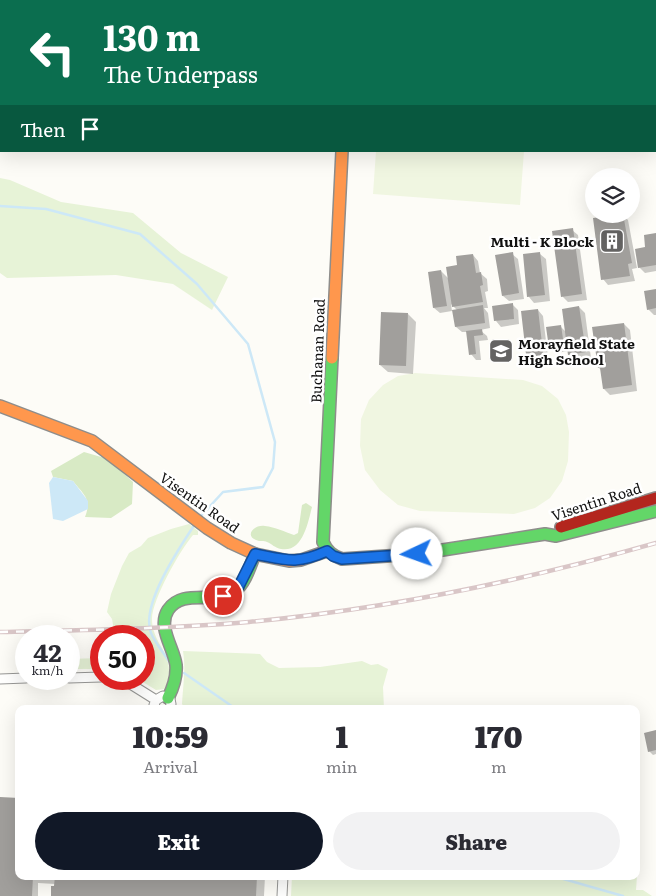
<!DOCTYPE html>
<style>
body{margin:0;font-family:Literata,serif;background:#f2f2f3;color:#2b2b33;height:100vh;display:flex;flex-direction:column;font-size:19px;white-space:nowrap}
*{box-sizing:border-box;margin:0}
p{font-size:16px;color:#7c7c81}
.icon{flex:none;width:28px;height:28px;fill:none;stroke:currentColor;stroke-width:2;stroke-linecap:round;stroke-linejoin:round}
.map{position:relative;flex:1;overflow:hidden}
.details{position:absolute;left:15px;top:705px;width:625px;height:175px;display:flex;flex-direction:column;background:#fff;border-radius:10px;box-shadow:0 5px 20px #0002}
.details>*{flex:none}
.top-card{position:absolute;left:0px;top:0px;width:656px;height:152px;box-shadow:0 5px 20px #0002;background:#0b6e4f;color:#fff;overflow:hidden}
.tools{position:absolute;left:585px;top:168px;display:grid;gap:10px}
.tools a{display:grid;place-items:center;width:55px;height:55px;border-radius:50%;background:#fff;box-shadow:0 5px 20px #0002;font-size:25px}
.speed{position:absolute;left:15px;top:625px;display:flex;gap:10px;font-size:25px;font-weight:700;text-align:center}
.speed>*{display:grid;place-content:center;width:65px;height:65px;border-radius:50%;background:#fff;box-shadow:0 5px 20px #0002;line-height:1}
.speed small{font-size:12px;font-weight:400}
.speed .limit{border:8px solid #d22;background:#fff;color:#111}
.pin{position:absolute;display:grid;place-items:center;width:42px;height:42px;color:#fff;margin:-21px;border:2px solid #fff;border-radius:50%;box-shadow:0 1px 5px #0007}
.me{position:absolute;width:55px;margin:-28px;rotate:267deg;stroke-linejoin:round;filter:drop-shadow(0 0 4px #0008)}
.turn{display:flex;align-items:center;gap:18px;height:105px;padding:0 20px;font-size:22px}
.turn .icon{width:65px;height:65px;stroke-width:2.5}
.turn b{display:block;font-size:35px;line-height:42px}
.then{display:flex;align-items:center;height:48px;padding:0 20px;background:#0003;gap:10px;font-size:19px}
.eta{display:flex;justify-content:space-evenly;align-items:center;height:85px;text-align:center}
.eta b{font-size:30px;font-weight:800;line-height:35px}
.action{display:flex;gap:10px;margin-top:auto;padding:10px 20px}
.action a{flex:1;height:58px;border-radius:30px;background:#111827;color:#fff;font-size:20px;font-weight:800;line-height:58px;text-align:center}
.action a+a{background:#f2f2f3;color:#2b2b33}
.map>svg:first-child{display:block}
.green{fill:#e7f3d7}
.forest{fill:#d8eac5}
.pitch{fill:#f0f6e1}
.water{fill:#cde8f7}
.shadow{fill:#0003}
.lines{fill:none;stroke-linecap:round;stroke-linejoin:round}
.stream{stroke:#cde8f7;stroke-width:2.5}
.building{fill:#a19f9c}
.street-casing{stroke:#979795;stroke-width:11}
.fast-casing{stroke:#8e8d8b;stroke-width:14}
.slow-casing{stroke:#8e8d8b;stroke-width:14}
.jam-casing{stroke:#8e8d8b;stroke-width:14}
.street{stroke:#fffffe;stroke-width:9}
.fast{stroke:#63d668;stroke-width:11}
.slow{stroke:#ff974d;stroke-width:11}
.jam{stroke:#b3261e;stroke-width:11}
.rail-casing{stroke:#d9c6c7;stroke-width:4.5}
.rail{stroke:#fff;stroke-width:2.5;stroke-dasharray:8;stroke-linecap:butt}
.route-casing{stroke:#114b97;stroke-width:12}
.route{stroke:#1a73e8;stroke-width:9}
.labels{text-anchor:middle;dominant-baseline:central;stroke-width:5;stroke-linejoin:round;paint-order:stroke}
.poi-label{font-size:14px;font-weight:bold;fill:#111;stroke:#fff;text-anchor:end}
.street-label{font-size:14px;fill:#111;stroke:#fff}
</style>
<div class="map">
<svg width="656" height="896" viewBox="0 0 656 896">
<rect width="100%" height="100%" fill="#fdfcf7"/>
<path class="green" d="M 363,0 L 656,0 L 656,118 L 655,1 L 363,1 Z
M 0,178 L 10,180 L 61,202 L 133,213 L 181,253 L 228,277 L 212,310 L 173,284 L 116,275 L 7,278 L 0,273 Z
M 189,524 L 198,531 L 198,535 L 193,535 C 180,550 152,600 152,619 C 152,647 179,654 165,689 L 156,690 L 138,679 L 144,679 L 144,636 L 115,636 L 112,619 L 107,612 L 111,594 L 122,566 L 129,553 L 141,546 L 148,538 L 171,529 Z
M 183,651 L 260,654 L 267,662 L 279,668 L 320,667 L 362,661 L 371,665 L 378,664 L 388,669 L 383,687 L 384,709 L 185,709 L 182,704 C 183,685 186,670 183,651 Z
M 101,658 L 101,669 L 69,669 L 69,659 Z
M 636,875 L 637,876 L 636,890 L 643,890 L 652,896 L 291,896 L 292,876 Z"/>
<path class="forest" d="M 84,452 L 108,459 L 133,482 L 132,504 L 111,518 L 85,517 C 92,499 84,495 73,481 L 53,477 L 51,471 Z
M 306,503 L 312,507 C 308,522 303,553 281,549 C 275,548 272,544 267,542 C 264,540 260,542 256,540 C 244,535 255,524 265,526 C 275,527 285,532 294,535 L 298,533 L 302,505 Z"/>
<path class="pitch" d="M 376,151 L 524,151 L 520,205 L 373,194 Z
M 415,373 L 523,380 L 542,386 L 558,399 L 566,415 L 569,432 L 568,461 L 562,481 L 550,498 L 535,508 L 514,514 L 420,511 L 398,505 L 380,490 L 365,470 L 360,446 L 361,419 L 369,400 L 383,385 L 398,376 Z"/>
<path class="water" d="M 53,477 L 73,481 L 88,501 L 88,509 L 63,521 L 53,519 L 49,483 Z"/>
<path class="shadow" d="M 623,215 L 628,220 L 637,268 L 632,269 L 635,281 L 608,285 L 603,279 Z
M 572,230 L 578,235 L 587,300 L 568,302 L 563,297 Z
M 656,234 L 656,271 L 645,273 L 639,267 L 647,248 Z
M 512,254 L 518,259 L 524,299 L 509,301 L 503,296 Z
M 540,254 L 546,259 L 550,301 L 534,303 L 529,297 Z
M 473,255 L 478,261 L 480,273 L 487,279 L 488,291 L 485,292 L 488,308 L 484,308 L 488,313 L 490,328 L 480,330 L 487,336 L 488,340 L 479,341 L 481,360 L 476,360 L 471,354 L 467,332 L 462,332 L 456,327 L 458,311 L 451,304 L 452,311 L 440,313 L 434,308 L 441,271 L 449,279 L 459,266 Z
M 656,290 L 656,315 L 654,315 L 648,309 Z
M 512,304 L 518,310 L 519,324 L 501,327 L 496,321 Z
M 579,307 L 585,313 L 591,358 L 575,360 L 569,354 L 569,351 L 556,353 L 550,347 L 560,326 L 566,332 Z
M 538,310 L 543,316 L 549,366 L 534,368 L 528,362 Z
M 408,314 L 416,322 L 413,374 L 388,372 L 380,365 Z
M 624,324 L 630,330 L 637,391 L 610,395 L 604,389 L 601,370 L 599,368 Z
M 656,732 L 656,754 L 653,755 L 649,751 Z
M 0,798 L 19,876 L 265,876 L 264,896 L 52,896 L 55,884 L 38,883 L 38,896 L 0,896 Z"/>
<g class="lines">
<path class="stream" d="M 183,0 L 185,1
M 497,0 L 498,1
M 389,1 L 391,0
M 655,45 L 656,45
M 0,206 L 46,209 L 140,234 L 197,284 L 248,344 L 275,442 L 273,468 L 263,487 L 223,492 L 200,517
M 170,663 C 164,653 155,643 151,633 C 140,605 180,547 195,524
M 184,673 L 236,709
M 553,876 L 623,896"/>
</g>
<path class="building" d="M 623,214 L 632,263 L 628,264 L 630,276 L 601,280 L 593,218 Z
M 573,228 L 582,294 L 561,297 L 552,231 Z
M 656,233 L 656,265 L 638,268 L 635,249 L 645,247 L 644,235 Z
M 513,252 L 519,293 L 502,296 L 495,255 Z
M 540,252 L 545,295 L 527,297 L 523,254 Z
M 473,254 L 476,273 L 481,272 L 483,285 L 480,286 L 483,302 L 452,307 L 446,267 L 457,265 L 456,256 Z
M 441,270 L 447,306 L 433,308 L 428,272 Z
M 656,289 L 656,308 L 647,310 L 644,291 Z
M 513,303 L 514,319 L 494,321 L 492,306 Z
M 483,305 L 485,323 L 455,327 L 452,310 Z
M 579,306 L 586,352 L 568,355 L 562,309 Z
M 538,309 L 544,361 L 527,363 L 521,311 Z
M 381,312 L 408,313 L 406,366 L 379,365 Z
M 624,323 L 632,385 L 603,389 L 600,368 L 598,368 L 592,327 Z
M 561,325 L 564,346 L 549,348 L 546,327 Z
M 482,329 L 483,335 L 474,336 L 476,354 L 469,355 L 466,331 Z
M 656,730 L 656,750 L 648,752 L 644,733 Z
M 0,797 L 19,798 L 19,876 L 33,876 L 32,896 L 0,896 Z
M 55,876 L 257,876 L 256,896 L 51,896 L 51,886 L 54,886 Z"/>
<g class="lines">
<defs>
<path id="street" d="M 69,678 L 101,677
M 0,679 L 26,678
M 117,679 L 124,680 L 156,700
M 156,709 L 154,705 L 156,700 L 163,696 L 170,699 L 171,704 L 170,709
M 282,896 L 283,876"/>
<path id="fast" d="M 332,358 L 323,542 C 327,551 332,556 342,559 L 417,554 L 545,534 L 556,536 L 656,511
M 168,698 C 173,688 177,677 176,665 C 174,648 157,627 168,610 C 183,587 216,606 235,591 C 246,582 250,566 255,554"/>
<path id="slow" d="M 332,358 L 342,151
M 0,406 L 92,441 L 207,528 L 231,543 L 255,554 L 289,561 L 301,560 L 327,551"/>
<path id="jam" d="M 350,0 L 350,1
M 561,527 L 656,498"/>
</defs>
<use href="#street" class="street-casing"/>
<use href="#fast" class="fast-casing"/>
<use href="#slow" class="slow-casing"/>
<use href="#jam" class="jam-casing"/>
<use href="#street" class="street"/>
<use href="#fast" class="fast"/>
<use href="#slow" class="slow"/>
<use href="#jam" class="jam"/>
<defs>
<path id="rail" d="M 0,632 C 83,630 166,629 249,622 C 387,609 523,581 656,543"/>
</defs>
<use href="#rail" class="rail-casing"/>
<use href="#rail" class="rail"/>
</g>
<g class="lines">
<defs>
<path id="route" d="M 223,596 L 231,594 L 237,590 L 255,554 C 286,560 296,565 327,551 L 333,556 L 342,559 L 417,554"/>
</defs>
<use href="#route" class="route-casing"/>
<use href="#route" class="route"/>
</g>
<defs>
<symbol id="building-square" viewBox="-11 -11 22 22"><rect x="-9" y="-9" width="18" height="18" rx="4" fill="#646362" stroke="#fff"/><path d="M-4-6H4V6H1V3H-1V6H-4ZM-2.5-4.3h1.7v1.8h-1.7ZM.8-4.3h1.7v1.8H.8ZM-2.5-1h1.7V.8h-1.7ZM.8-1h1.7V.8H.8Z" fill="#fff"/></symbol>
<symbol id="school-square" viewBox="-11 -11 22 22"><rect x="-9" y="-9" width="18" height="18" rx="4" fill="#646362" stroke="#fff"/><path d="M0-5L7-2L0 1L-7-2ZM-4 1L0 2.5L4 1V4Q0 6-4 4Z" fill="#fff"/></symbol>
</defs>
<g fill-rule="evenodd">
<use href="#building-square" x="598" y="227" width="28" height="28"/>
<use href="#school-square" x="487" y="337" width="28" height="28"/>
</g>
<g class="labels">
<g class="poi-label">
<text x="594" y="241">Multi - K Block</text>
<text x="518" y="343" text-anchor="start">Morayfield State<tspan x="518" dy="16">High School</tspan></text>
</g>
<g class="street-label">
<text transform="translate(317 351) rotate(-88)">Buchanan Road</text>
<text transform="translate(596 501) rotate(-18)">Visentin Road</text>
<text transform="translate(200 502) rotate(35)">Visentin Road</text>
</g>
</g>
</svg>
<div class="tools">
<a><svg class="icon" aria-label="layers" viewBox="0 0 24 24"><path d="M12 4l9 5-9 5-9-5zM3 14l9 5 9-5"/></svg></a>
</div>
<div class="speed"><div>42<small>km/h</small></div><div class="limit">50</div></div>
<div class="pin" style="left:223px;top:596px;background:#d93025"><svg class="icon" aria-label="arrive" viewBox="0 0 24 24"><path d="M6 21V4h12l-3 4 3 4H6"/></svg></div>
<svg class="me" style="left:417px;top:554px" viewBox="-20 -20 40 40"><circle r="19" fill="#fff"/><path d="M0-13L10 11 0 6-10 11z" fill="#1a73e8"/></svg>
<div class="top-card">
<div class="turn"><svg class="icon" aria-label="left" viewBox="0 0 24 24"><path d="M17 20v-9H6M10 6l-5 5 5 5"/></svg><div><b>130 m</b>The Underpass</div></div>
<div class="then">Then<svg class="icon" aria-label="arrive" viewBox="0 0 24 24"><path d="M6 21V4h12l-3 4 3 4H6"/></svg></div>
</div>
<section class="details">
<div class="eta">
<div><b>10:59</b><p>Arrival</p></div>
<div><b>1</b><p>min</p></div>
<div><b>170</b><p>m</p></div>
</div>
<div class="action"><a>Exit</a><a>Share</a></div>
</section>
</div>
